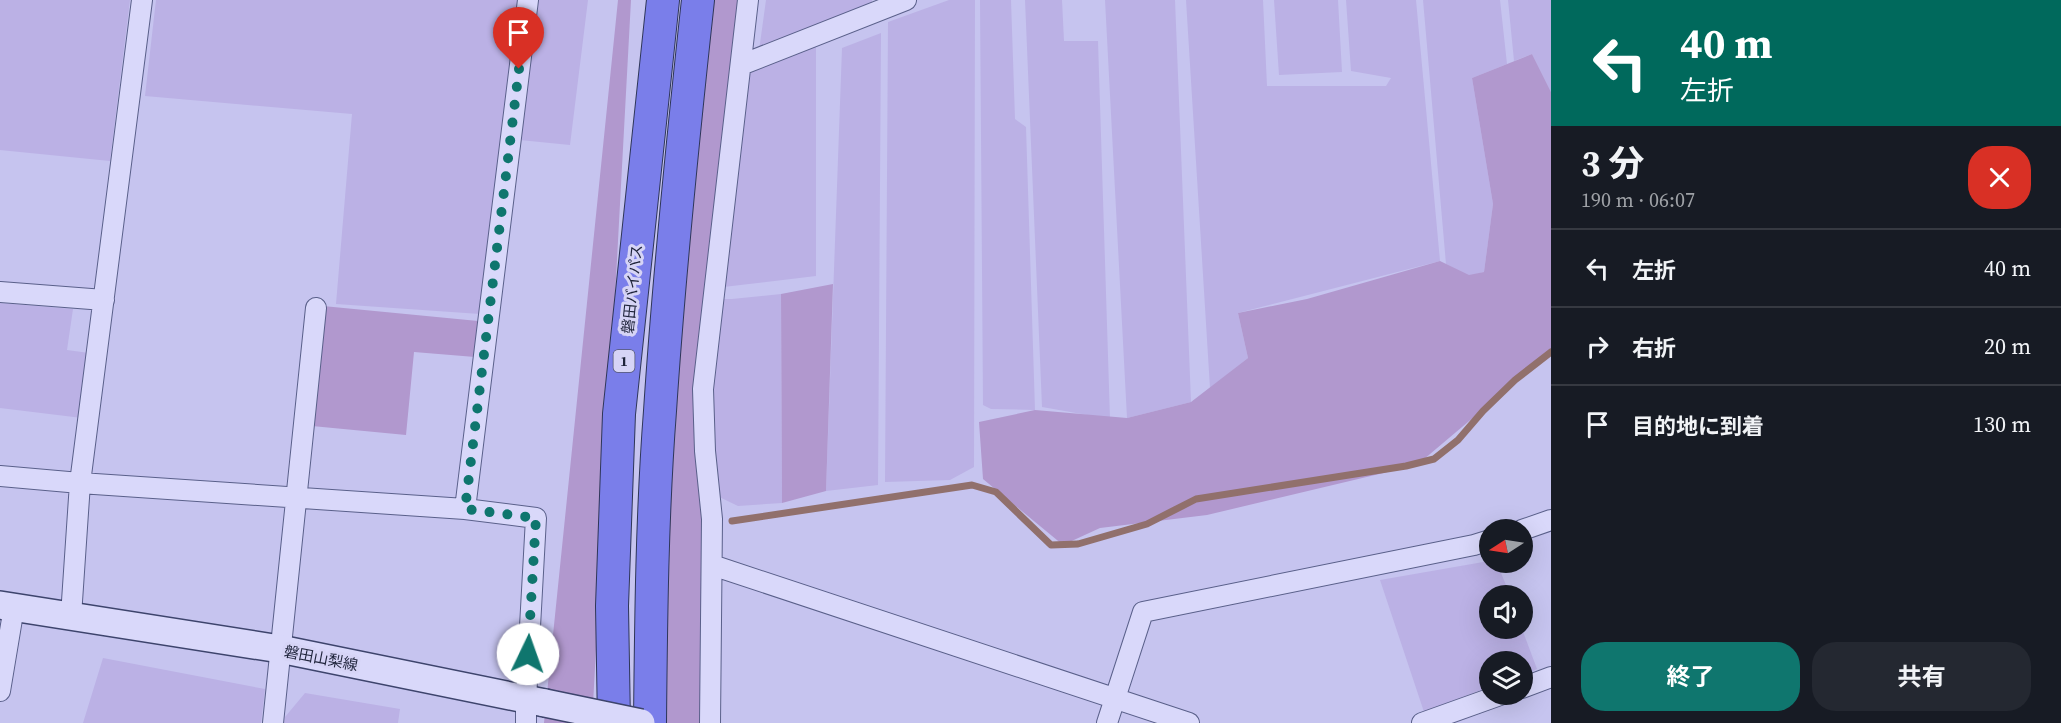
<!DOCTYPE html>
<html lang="ja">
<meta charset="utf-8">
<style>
body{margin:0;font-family:"Source Serif 4","Noto Sans JP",serif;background:#242831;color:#f1f3f6;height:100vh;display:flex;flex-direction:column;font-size:22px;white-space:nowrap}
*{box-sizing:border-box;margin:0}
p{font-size:20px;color:#9ea1a6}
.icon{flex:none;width:33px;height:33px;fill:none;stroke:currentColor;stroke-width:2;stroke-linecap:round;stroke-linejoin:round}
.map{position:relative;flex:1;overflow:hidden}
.side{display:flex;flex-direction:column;background:#171b24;width:510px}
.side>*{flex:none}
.banner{background:#00695c;color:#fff;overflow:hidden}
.needle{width:39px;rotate:258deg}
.fabs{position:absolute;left:1479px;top:519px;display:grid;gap:12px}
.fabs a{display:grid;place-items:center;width:54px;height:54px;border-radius:50%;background:#171b24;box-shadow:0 6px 24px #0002;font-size:30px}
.pin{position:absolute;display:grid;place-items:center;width:51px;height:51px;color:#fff;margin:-62px -26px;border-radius:50% 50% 50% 0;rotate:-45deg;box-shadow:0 0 6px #0007}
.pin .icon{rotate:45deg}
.me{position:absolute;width:66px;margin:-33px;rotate:3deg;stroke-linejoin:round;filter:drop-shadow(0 0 4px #0008)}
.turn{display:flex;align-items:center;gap:21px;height:126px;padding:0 30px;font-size:27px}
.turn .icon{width:78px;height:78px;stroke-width:2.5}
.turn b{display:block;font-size:42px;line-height:51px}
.round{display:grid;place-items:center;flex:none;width:63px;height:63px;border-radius:24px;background:#242831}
.head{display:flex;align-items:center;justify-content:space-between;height:102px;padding:0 30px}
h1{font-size:36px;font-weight:700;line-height:45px}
.action{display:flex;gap:12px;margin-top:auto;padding:12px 30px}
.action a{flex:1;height:69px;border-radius:24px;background:#0f766e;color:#fff;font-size:24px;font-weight:700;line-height:69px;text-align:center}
.action a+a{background:#242831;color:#f1f3f6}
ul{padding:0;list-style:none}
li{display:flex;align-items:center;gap:18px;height:78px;padding:0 30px;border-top:2px solid #363941}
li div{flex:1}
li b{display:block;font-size:22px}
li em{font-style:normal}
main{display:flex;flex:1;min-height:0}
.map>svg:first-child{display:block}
.farmland{fill:#bbb1e5}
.green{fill:#b198ce}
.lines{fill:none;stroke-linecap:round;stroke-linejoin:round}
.stream{stroke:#91706c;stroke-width:7}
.minor-casing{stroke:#5a608a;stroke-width:22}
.secondary-casing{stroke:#3d446c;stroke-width:30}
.trunk-casing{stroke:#2e3658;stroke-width:34}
.minor{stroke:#d9d8fa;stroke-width:20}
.secondary{stroke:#d9d8fa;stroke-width:27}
.trunk{stroke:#7a7eea;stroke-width:32}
.secondary-bridge-casing{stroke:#3d446c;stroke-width:30;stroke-linecap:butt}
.secondary-bridge{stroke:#d9d8fa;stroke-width:27}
.route{stroke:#0f766e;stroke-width:10;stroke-dasharray:0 18}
.labels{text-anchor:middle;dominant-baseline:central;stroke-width:6;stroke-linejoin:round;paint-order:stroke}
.shield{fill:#d6d4f6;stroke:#555872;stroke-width:1.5}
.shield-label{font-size:14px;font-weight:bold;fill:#1e233a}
.street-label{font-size:15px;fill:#1e233a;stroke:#d6d4f6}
</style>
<main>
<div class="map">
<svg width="1551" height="723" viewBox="0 0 1551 723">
<rect width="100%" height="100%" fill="#c6c4ef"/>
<path class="farmland" d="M 0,0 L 130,0 L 110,161 L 0,150 Z
M 156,0 L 518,0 L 480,314 L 336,304 L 352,114 L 145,96 Z
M 537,0 L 588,0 L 570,145 L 520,140 Z
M 766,0 L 872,0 L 870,14 L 816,36 L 816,276 L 715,288 L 741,65 L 758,58 Z
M 949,0 L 975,0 L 974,467 L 950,480 L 885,482 L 888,22 Z
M 980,0 L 1011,0 L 1015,119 L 1026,127 L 1035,410 L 991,409 L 983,405 Z
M 1025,0 L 1062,0 L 1064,41 L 1098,41 L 1110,419 L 1042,407 Z
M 1105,0 L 1175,0 L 1191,402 L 1127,418 Z
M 1186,0 L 1263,0 L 1267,86 L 1386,86 L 1391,78 L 1351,71 L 1346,0 L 1416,0 L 1440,261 L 1238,313 L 1248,358 L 1210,388 Z
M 1274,0 L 1338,0 L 1342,72 L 1279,75 Z
M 1423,0 L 1500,0 L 1507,64 L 1472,78 L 1493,204 L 1484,272 L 1469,276 L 1446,264 Z
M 1508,0 L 1551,0 L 1551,92 L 1532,54 L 1514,61 Z
M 881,33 L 878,485 L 826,491 L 842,48 Z
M 781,294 L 782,503 L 738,506 L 709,492 L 714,299 L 732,299 Z
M 0,303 L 73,309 L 67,350 L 89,353 L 82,418 L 0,408 Z
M 1489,561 L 1490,562 L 1497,563 L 1510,595 L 1490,596 L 1490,628 L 1522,629 L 1537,669 L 1523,675 L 1522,662 L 1490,662 L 1489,687 L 1424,712 L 1380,580 Z
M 103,658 L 265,689 L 261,723 L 83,723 Z
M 305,693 L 400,709 L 398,723 L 284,723 L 285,717 Z"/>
<path class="green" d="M 618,0 L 631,0 L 592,723 L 544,723 Z
M 698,0 L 748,0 L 714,299 L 709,492 L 710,723 L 652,723 Z
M 1532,54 L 1551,92 L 1551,352 L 1417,465 L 1207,515 L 1100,528 L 1063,545 L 983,479 L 979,422 L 1035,410 L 1127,418 L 1191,402 L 1248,358 L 1238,313 L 1307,299 L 1440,261 L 1469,275 L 1484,272 L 1493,204 L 1472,78 Z
M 833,284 L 826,491 L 782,503 L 781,294 Z
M 323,306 L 478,321 L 475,357 L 414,352 L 406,435 L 312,426 Z"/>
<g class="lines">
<path class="stream" d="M 732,521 L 972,485 L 996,492 L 1051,545 L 1078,544 L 1147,524 L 1196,499 L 1406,466 L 1434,459 L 1458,440 L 1483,411 L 1515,380 L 1551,352"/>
<defs>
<path id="minor" d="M 741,65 L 906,0
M 0,292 L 104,300
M 0,476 L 80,483 L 465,509 L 536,518 L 526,699 L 526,723
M 465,509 L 528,0
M 1522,530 L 1551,520
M 712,565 L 1189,723
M 71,616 L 80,483 L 142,0
M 1522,688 L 1551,677
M 0,691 L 14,607
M 273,723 L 316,308
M 710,723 L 712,519 L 705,451 L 703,389 L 748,0
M 1107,723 L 1143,612 L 1474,545 L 1490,540
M 1422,723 L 1503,694"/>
<path id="secondary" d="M 0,605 L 280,649 L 545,703"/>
<path id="trunk" d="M 614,723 L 612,606 L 619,414 L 663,0
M 650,723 C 651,619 652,514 660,411 C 669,274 683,137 698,0"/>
</defs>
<use href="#minor" class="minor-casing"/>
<use href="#secondary" class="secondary-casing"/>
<use href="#trunk" class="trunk-casing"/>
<use href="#minor" class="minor"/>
<use href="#secondary" class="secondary"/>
<use href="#trunk" class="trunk"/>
<defs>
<path id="secondary-bridge" d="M 545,703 L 641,723"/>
</defs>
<use href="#secondary-bridge" class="secondary-bridge-casing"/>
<use href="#secondary-bridge" class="secondary-bridge"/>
</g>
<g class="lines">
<path class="route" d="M 519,69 L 465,509 L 536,518 L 528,654"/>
</g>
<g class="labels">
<rect class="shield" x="613.5" y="350" width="21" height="22" rx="4.5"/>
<g class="shield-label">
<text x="624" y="361">1</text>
</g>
<g class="street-label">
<text transform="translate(632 289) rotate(-84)">磐田バイパス</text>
<text transform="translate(321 658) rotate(11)">磐田山梨線</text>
</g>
</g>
</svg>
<div class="fabs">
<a><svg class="needle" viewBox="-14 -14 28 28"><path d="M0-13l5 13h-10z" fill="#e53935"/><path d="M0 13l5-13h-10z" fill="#9ea1a6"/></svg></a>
<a><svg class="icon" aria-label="sound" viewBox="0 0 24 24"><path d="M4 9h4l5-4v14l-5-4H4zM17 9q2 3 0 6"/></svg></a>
<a><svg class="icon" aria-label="layers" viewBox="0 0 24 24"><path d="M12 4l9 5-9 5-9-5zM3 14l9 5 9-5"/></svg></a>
</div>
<div class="pin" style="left:519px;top:69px;background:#d93025"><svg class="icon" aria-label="arrive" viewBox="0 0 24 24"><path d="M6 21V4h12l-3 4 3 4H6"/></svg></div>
<svg class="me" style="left:528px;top:654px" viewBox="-20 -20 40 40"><circle r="19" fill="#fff"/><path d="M0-13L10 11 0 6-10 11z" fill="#0f766e"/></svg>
</div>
<section class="side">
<div class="banner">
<div class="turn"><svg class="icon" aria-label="left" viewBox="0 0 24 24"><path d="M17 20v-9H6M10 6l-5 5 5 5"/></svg><div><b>40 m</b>左折</div></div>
</div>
<div class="head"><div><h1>3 分</h1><p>190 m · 06:07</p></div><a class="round" style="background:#d93025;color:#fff"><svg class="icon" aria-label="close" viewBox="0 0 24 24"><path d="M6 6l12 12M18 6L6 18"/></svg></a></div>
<ul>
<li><svg class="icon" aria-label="left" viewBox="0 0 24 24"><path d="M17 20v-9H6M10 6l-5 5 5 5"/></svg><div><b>左折</b></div><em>40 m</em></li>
<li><svg class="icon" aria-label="right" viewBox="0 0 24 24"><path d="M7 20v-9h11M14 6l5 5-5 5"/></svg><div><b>右折</b></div><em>20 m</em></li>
<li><svg class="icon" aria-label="arrive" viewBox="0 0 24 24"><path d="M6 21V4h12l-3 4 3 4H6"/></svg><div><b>目的地に到着</b></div><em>130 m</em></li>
</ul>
<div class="action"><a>終了</a><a>共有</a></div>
</section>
</main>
